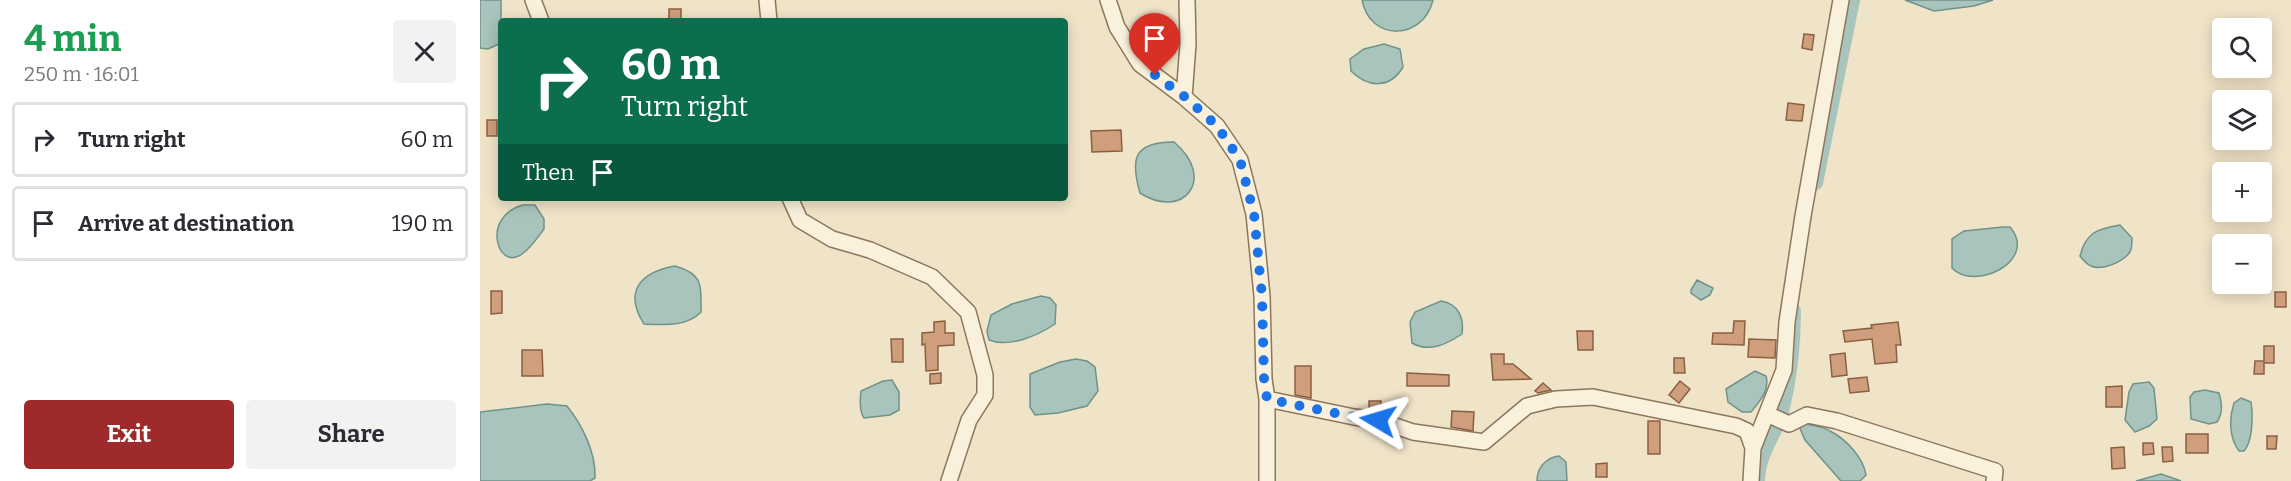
<!DOCTYPE html>
<meta charset="utf-8">
<style>
body{margin:0;font-family:Bitter,serif;background:#f2f2f3;color:#2b2b33;height:100vh;display:flex;flex-direction:column;font-size:22px;white-space:nowrap}
*{box-sizing:border-box;margin:0}
p{font-size:20px;color:#7c7c81}
.icon{flex:none;width:33px;height:33px;fill:none;stroke:currentColor;stroke-width:2;stroke-linecap:round;stroke-linejoin:round}
.map{position:relative;flex:1;overflow:hidden}
.sheet{display:flex;flex-direction:column;background:#fff;width:480px}
.sheet>*{flex:none}
.guide{position:absolute;left:18px;top:18px;width:570px;height:183px;border-radius:6px;box-shadow:0 3px 15px #0003;background:#0b6e4f;color:#fff;overflow:hidden}
.controls{position:absolute;left:1732px;top:18px;display:grid;gap:12px}
.controls a{display:grid;place-items:center;width:60px;height:60px;border-radius:6px;background:#fff;box-shadow:0 3px 15px #0003;font-size:30px}
.pin{position:absolute;display:grid;place-items:center;width:51px;height:51px;color:#fff;margin:-62px -26px;border-radius:50% 50% 50% 0;rotate:-45deg;box-shadow:0 0 6px #0007}
.pin .icon{rotate:45deg}
.me{position:absolute;width:66px;margin:-33px;rotate:277deg;stroke-linejoin:round;filter:drop-shadow(0 0 4px #0008)}
.turn{display:flex;align-items:center;gap:21px;height:126px;padding:0 24px;font-size:27px}
.turn .icon{width:78px;height:78px;stroke-width:2.5}
.turn b{display:block;font-size:42px;line-height:51px}
.then{display:flex;align-items:center;height:57px;padding:0 24px;background:#0003;gap:12px;font-size:22px}
.round{display:grid;place-items:center;flex:none;width:63px;height:63px;border-radius:6px;background:#f2f2f3}
.headline{display:flex;align-items:center;justify-content:space-between;height:102px;padding:0 24px}
h1{font-size:36px;font-weight:700;line-height:45px;color:#1e9e55}
.primary-button{display:flex;gap:12px;margin-top:auto;padding:12px 24px}
.primary-button a{flex:1;height:69px;border-radius:6px;background:#9e2a2b;color:#fff;font-size:24px;font-weight:700;line-height:69px;text-align:center}
.primary-button a+a{background:#f2f2f3;color:#2b2b33}
ul{padding:0;list-style:none}
li{display:flex;align-items:center;gap:18px;height:75px;margin:0 12px 9px;padding:0 12px;border:3px solid #e1e1e2;border-radius:6px}
li div{flex:1}
li b{display:block;font-size:22px}
li em{font-style:normal}
main{display:flex;flex:1;min-height:0}
.map>svg:first-child{display:block}
.water{fill:#a9c4bc;stroke:#6f938a;stroke-width:1.5}
.lines{fill:none;stroke-linecap:round;stroke-linejoin:round}
.canal{stroke:#a9c4bc;stroke-width:14}
.building{fill:#cf9f7d;stroke:#8d5f41;stroke-width:1.5}
.street-casing{stroke:#8d765c;stroke-width:18}
.street{stroke:#faf1dc;stroke-width:15}
.route{stroke:#1a73e8;stroke-width:10;stroke-dasharray:0 18}
</style>
<main>
<section class="sheet">
<div class="headline"><div><h1>4 min</h1><p>250 m · 16:01</p></div><a class="round"><svg class="icon" aria-label="close" viewBox="0 0 24 24"><path d="M6 6l12 12M18 6L6 18"/></svg></a></div>
<ul>
<li><svg class="icon" aria-label="right" viewBox="0 0 24 24"><path d="M7 20v-9h11M14 6l5 5-5 5"/></svg><div><b>Turn right</b></div><em>60 m</em></li>
<li><svg class="icon" aria-label="arrive" viewBox="0 0 24 24"><path d="M6 21V4h12l-3 4 3 4H6"/></svg><div><b>Arrive at destination</b></div><em>190 m</em></li>
</ul>
<div class="primary-button"><a>Exit</a><a>Share</a></div>
</section>
<div class="map">
<svg width="1811" height="481" viewBox="0 0 1811 481">
<rect width="100%" height="100%" fill="#f0e4c8"/>
<path class="water" d="M 0,0 L 21,0 L 21,43 L 8,49 L 0,48 Z
M 882,0 L 953,0 C 943,41 890,42 882,0 Z
M 1425,0 L 1513,0 L 1494,6 L 1454,11 Z
M 904,44 L 920,49 L 923,67 C 910,89 888,88 871,71 L 870,59 L 884,49 Z
M 694,142 C 737,178 704,221 660,193 C 650,158 654,142 694,142 Z
M 43,205 L 55,205 L 64,219 L 64,229 C 58,237 51,248 42,254 C 18,272 0,217 43,205 Z
M 1640,225 L 1652,238 C 1652,243 1652,248 1650,252 C 1643,262 1622,271 1611,266 C 1606,264 1603,260 1600,256 C 1606,232 1617,229 1640,225 Z
M 1523,227 L 1530,227 C 1559,261 1494,292 1472,268 L 1472,239 L 1484,231 Z
M 195,266 C 223,274 221,284 221,312 C 207,327 183,325 164,324 C 143,291 161,272 195,266 Z
M 1217,280 L 1233,288 L 1230,295 L 1221,300 L 1211,293 L 1211,290 Z
M 561,296 L 570,298 L 576,305 L 575,324 C 557,336 529,348 509,340 L 507,331 L 511,315 L 532,304 Z
M 961,301 C 979,304 984,318 982,334 C 967,344 949,353 932,343 L 930,322 L 935,312 Z
M 596,359 L 607,361 L 615,367 L 618,391 L 607,406 L 578,413 L 555,415 L 550,407 L 550,374 L 580,362 Z
M 1275,371 L 1286,376 C 1290,390 1280,401 1271,412 L 1262,412 L 1248,402 L 1246,389 Z
M 412,380 L 419,392 L 419,410 L 410,415 L 384,418 C 379,411 380,399 381,391 L 403,381 Z
M 1669,382 L 1674,388 L 1677,419 L 1669,426 L 1655,432 L 1645,420 L 1649,392 L 1653,384 Z
M 1725,390 L 1739,393 C 1742,402 1743,413 1737,422 L 1729,424 L 1711,419 L 1710,397 L 1714,392 Z
M 1761,398 L 1771,402 C 1773,415 1773,441 1764,451 L 1759,451 C 1749,438 1749,418 1754,403 Z
M 67,404 L 87,406 C 102,425 116,452 115,478 L 110,481 L 0,481 L 0,412 Z
M 1327,424 C 1334,426 1344,427 1350,431 C 1366,439 1383,457 1386,475 L 1380,481 L 1361,481 L 1325,440 L 1319,426 Z
M 1079,456 L 1086,462 L 1087,481 L 1057,481 C 1057,467 1066,458 1079,456 Z
M 1681,474 L 1701,481 L 1656,481 Z"/>
<g class="lines">
<path class="canal" d="M 1336,183 L 1373,0
M 1278,481 C 1278,455 1295,436 1302,412 C 1310,380 1314,344 1314,311"/>
</g>
<path class="building" d="M 189,9 L 201,9 L 201,21 L 189,21 Z
M 1324,34 L 1334,35 L 1332,50 L 1322,48 Z
M 1308,103 L 1324,105 L 1322,121 L 1306,120 Z
M 7,120 L 17,120 L 17,136 L 7,136 Z
M 641,130 L 642,151 L 612,152 L 611,131 Z
M 11,291 L 22,291 L 22,313 L 11,314 Z
M 1795,292 L 1806,292 L 1806,307 L 1795,307 Z
M 465,321 L 465,333 L 474,333 L 474,345 L 458,346 L 458,370 L 446,371 L 445,344 L 442,345 L 442,333 L 454,332 L 454,322 Z
M 1254,321 L 1265,321 L 1264,345 L 1232,344 L 1233,333 L 1253,333 Z
M 1418,322 L 1421,345 L 1416,345 L 1417,362 L 1395,364 L 1392,339 L 1365,342 L 1363,331 L 1392,328 L 1391,325 Z
M 1097,331 L 1113,331 L 1113,350 L 1098,350 Z
M 411,339 L 423,339 L 423,362 L 412,362 Z
M 1269,339 L 1296,340 L 1295,358 L 1268,357 Z
M 1784,346 L 1794,346 L 1794,363 L 1784,363 L 1784,374 L 1774,374 L 1775,361 L 1784,361 Z
M 42,350 L 62,350 L 63,376 L 42,376 Z
M 1365,353 L 1367,375 L 1352,377 L 1350,355 Z
M 1011,354 L 1024,354 L 1024,364 L 1033,364 L 1051,379 L 1013,380 Z
M 1194,358 L 1204,358 L 1205,373 L 1194,373 Z
M 815,366 L 831,366 L 831,398 L 815,395 Z
M 461,373 L 461,383 L 450,384 L 450,374 Z
M 927,373 L 969,375 L 969,386 L 927,386 Z
M 1387,377 L 1389,391 L 1370,393 L 1368,379 Z
M 1200,381 L 1210,389 L 1199,403 L 1189,395 Z
M 1063,383 L 1071,390 L 1058,393 L 1055,391 Z
M 1642,386 L 1642,407 L 1626,407 L 1626,387 Z
M 889,401 L 901,401 L 901,411 L 889,409 Z
M 972,411 L 994,412 L 993,431 L 971,427 Z
M 1168,421 L 1180,421 L 1180,454 L 1168,454 Z
M 1706,434 L 1728,434 L 1728,453 L 1706,453 Z
M 1787,436 L 1797,436 L 1796,449 L 1787,449 Z
M 1663,443 L 1673,443 L 1674,454 L 1663,455 Z
M 1644,447 L 1645,468 L 1632,469 L 1631,448 Z
M 1682,447 L 1692,447 L 1693,461 L 1683,462 Z
M 1127,463 L 1127,477 L 1116,477 L 1116,464 Z"/>
<g class="lines">
<defs>
<path id="street" d="M 53,0 L 61,21
M 287,0 L 289,21
M 628,0 L 637,27 L 660,64 L 704,97 L 737,126 L 760,160 L 774,214 L 782,296 L 784,379 L 787,399 L 874,417 L 898,420 L 933,432 L 1004,442 L 1047,406 L 1076,399 L 1113,397 L 1256,426 L 1267,431 L 1273,448
M 704,97 L 708,44 L 707,0
M 310,198 L 320,220 L 352,239 L 390,250 L 452,277 L 488,312 L 505,375 L 505,395 L 489,420 L 469,481
M 787,399 L 787,481
M 1287,414 L 1309,424 L 1327,415 L 1357,421 L 1515,471 L 1514,481
M 1271,481 L 1273,448 L 1304,370 L 1307,322 L 1323,216 L 1361,0"/>
</defs>
<use href="#street" class="street-casing"/>
<use href="#street" class="street"/>
</g>
<g class="lines">
<path class="route" d="M 675,75 L 705,97 L 737,126 L 760,160 L 774,214 L 782,296 L 784,379 L 787,399 L 874,417 L 898,420"/>
</g>
</svg>
<div class="controls">
<a><svg class="icon" aria-label="search" viewBox="0 0 24 24"><circle cx="10" cy="10" r="6"/><path d="M15 15l6 6"/></svg></a>
<a><svg class="icon" aria-label="layers" viewBox="0 0 24 24"><path d="M12 4l9 5-9 5-9-5zM3 14l9 5 9-5"/></svg></a>
<a>+</a>
<a>−</a>
</div>
<div class="pin" style="left:675px;top:75px;background:#d93025"><svg class="icon" aria-label="arrive" viewBox="0 0 24 24"><path d="M6 21V4h12l-3 4 3 4H6"/></svg></div>
<svg class="me" style="left:898px;top:420px" viewBox="-20 -20 40 40"><path d="M0-17L14 15 0 8-14 15z" fill="#1a73e8" stroke="#fff" stroke-width="4"/></svg>
<div class="guide">
<div class="turn"><svg class="icon" aria-label="right" viewBox="0 0 24 24"><path d="M7 20v-9h11M14 6l5 5-5 5"/></svg><div><b>60 m</b>Turn right</div></div>
<div class="then">Then<svg class="icon" aria-label="arrive" viewBox="0 0 24 24"><path d="M6 21V4h12l-3 4 3 4H6"/></svg></div>
</div>
</div>
</main>
